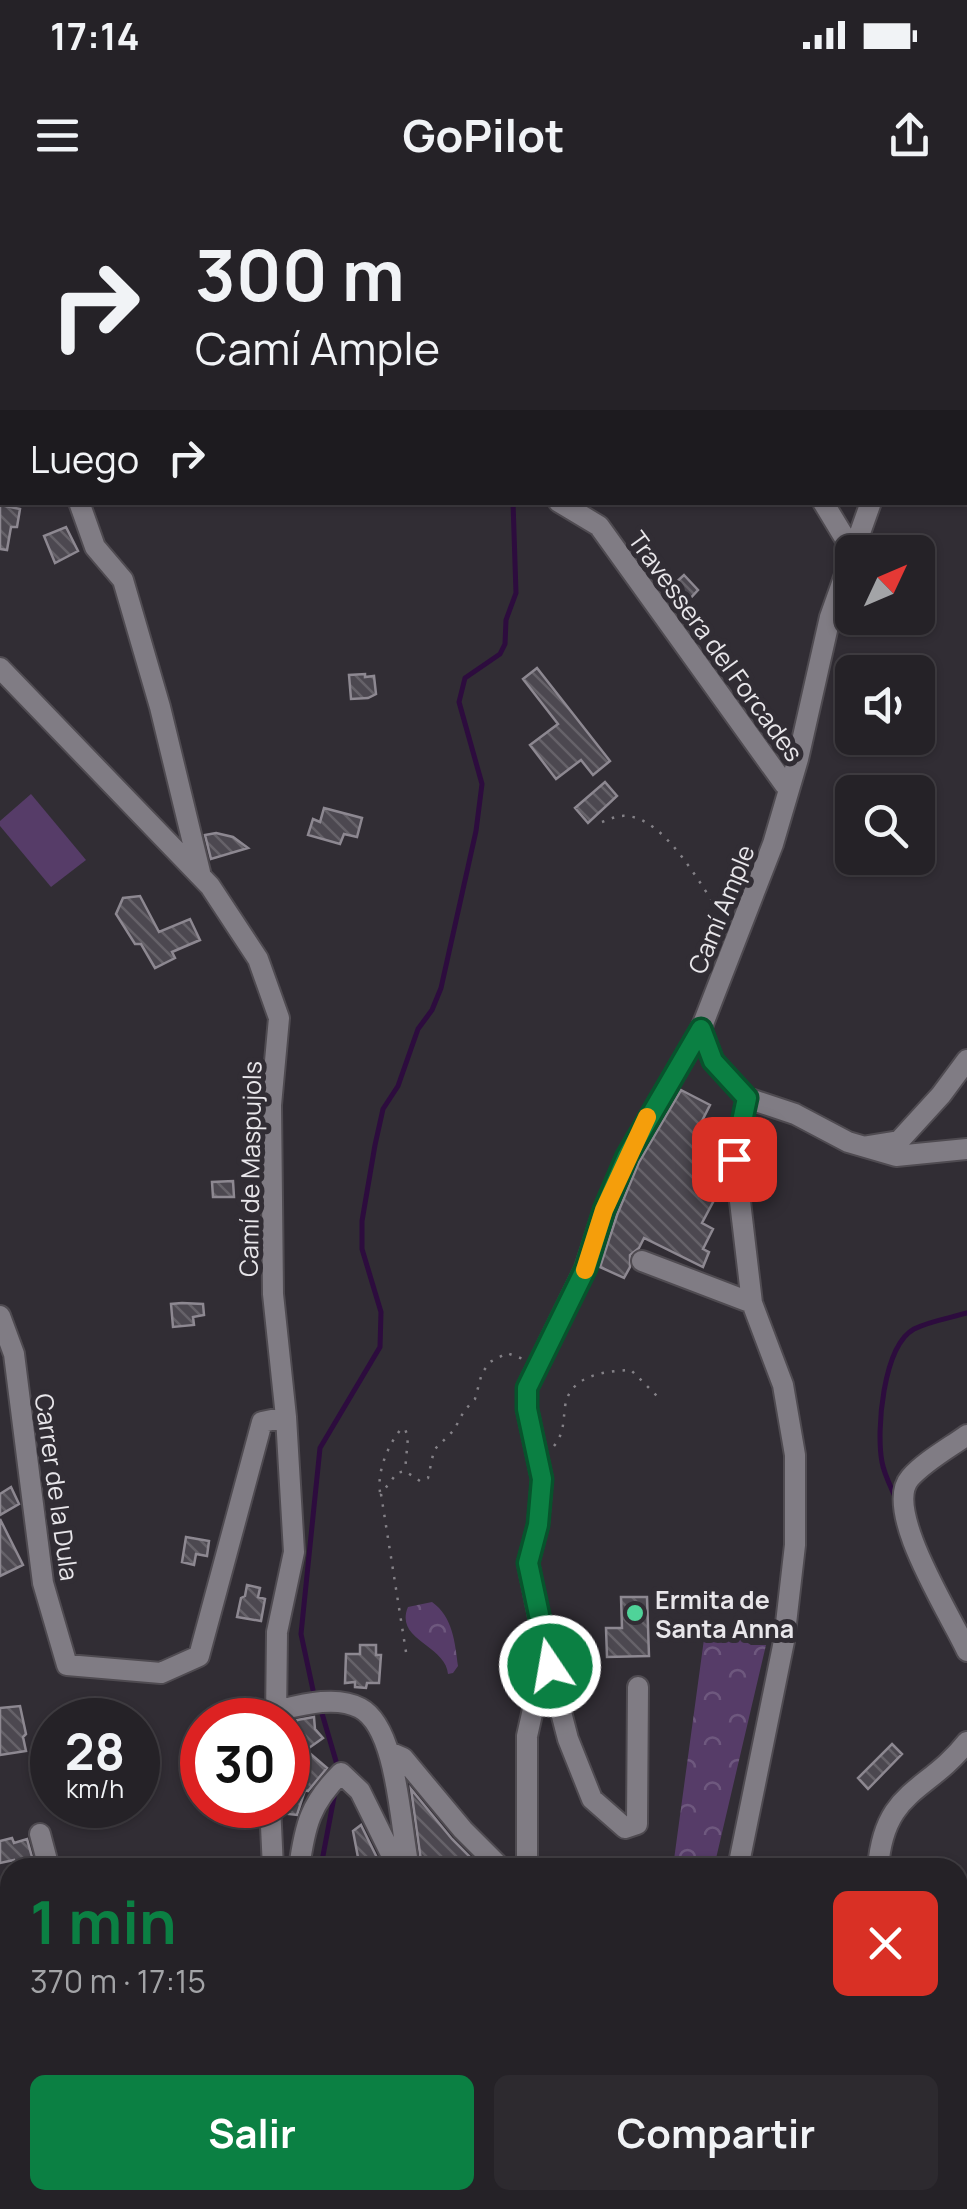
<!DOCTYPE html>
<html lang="es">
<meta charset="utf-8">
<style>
body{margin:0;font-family:Manrope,sans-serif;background:#2d2a2f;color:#f1f3f6;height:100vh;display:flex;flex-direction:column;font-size:38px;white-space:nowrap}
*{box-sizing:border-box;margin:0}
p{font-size:32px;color:#a3a4a7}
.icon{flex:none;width:55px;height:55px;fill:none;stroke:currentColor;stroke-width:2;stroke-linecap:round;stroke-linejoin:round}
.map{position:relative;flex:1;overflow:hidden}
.drawer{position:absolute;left:0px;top:1658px;width:968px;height:352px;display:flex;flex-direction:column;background:#252227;border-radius:30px 30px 0 0;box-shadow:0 2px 8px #0004,0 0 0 2px #423f44}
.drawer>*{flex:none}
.hud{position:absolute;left:0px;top:0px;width:968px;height:305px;box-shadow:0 2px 8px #0004,0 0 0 2px #423f44;background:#252227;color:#f1f3f6;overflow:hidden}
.needle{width:65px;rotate:46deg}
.buttons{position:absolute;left:835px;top:335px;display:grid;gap:20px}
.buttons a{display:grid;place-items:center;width:100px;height:100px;border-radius:15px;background:#252227;box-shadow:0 2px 8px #0004,0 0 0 2px #423f44;font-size:50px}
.speed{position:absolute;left:30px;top:1498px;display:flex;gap:20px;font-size:50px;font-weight:700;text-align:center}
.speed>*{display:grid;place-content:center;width:130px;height:130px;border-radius:50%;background:#252227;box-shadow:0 2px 8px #0004,0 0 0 2px #423f44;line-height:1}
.speed small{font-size:25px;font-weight:400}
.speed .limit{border:15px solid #d22;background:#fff;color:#111}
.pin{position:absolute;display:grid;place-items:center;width:85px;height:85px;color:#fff;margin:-42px;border-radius:20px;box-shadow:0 5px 15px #0006}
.me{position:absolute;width:110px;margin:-55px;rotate:348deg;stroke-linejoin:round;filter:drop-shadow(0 0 8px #0008)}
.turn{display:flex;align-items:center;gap:35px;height:210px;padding:0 30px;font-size:45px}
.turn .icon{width:130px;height:130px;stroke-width:2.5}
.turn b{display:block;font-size:70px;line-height:85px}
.then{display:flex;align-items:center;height:95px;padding:0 30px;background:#0003;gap:20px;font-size:38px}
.round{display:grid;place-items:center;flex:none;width:105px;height:105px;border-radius:15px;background:#2d2a2f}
.headline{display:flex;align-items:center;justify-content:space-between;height:170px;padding:0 30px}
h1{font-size:60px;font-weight:700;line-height:75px;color:#0b8043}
.cta{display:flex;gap:20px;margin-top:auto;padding:20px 30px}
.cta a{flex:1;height:115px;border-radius:15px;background:#0b8043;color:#fff;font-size:40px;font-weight:700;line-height:115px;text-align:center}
.cta a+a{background:#2d2a2f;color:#f1f3f6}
.status{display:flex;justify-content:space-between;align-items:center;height:70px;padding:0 50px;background:#252227;direction:ltr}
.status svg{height:28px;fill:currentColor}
header{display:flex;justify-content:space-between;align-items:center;height:130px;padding:0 30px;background:#252227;font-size:45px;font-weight:700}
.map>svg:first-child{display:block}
.park{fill:url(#park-crowns)}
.garden{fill:#563c68}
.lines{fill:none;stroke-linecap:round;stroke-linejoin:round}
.stream{stroke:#2d0c3e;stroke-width:5}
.building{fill:url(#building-back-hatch);stroke:#8d8891;stroke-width:2.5}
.minor-casing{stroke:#4f4b51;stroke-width:24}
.path{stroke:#848187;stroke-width:2.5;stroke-dasharray:2.5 8;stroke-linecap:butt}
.minor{stroke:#807c84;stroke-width:20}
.route-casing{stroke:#07532c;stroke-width:25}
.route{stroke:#0b8043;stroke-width:18}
.slow{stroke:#f59e0b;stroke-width:18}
.poi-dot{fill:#4fd399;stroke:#312d34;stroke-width:4}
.labels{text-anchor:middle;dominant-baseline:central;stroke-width:10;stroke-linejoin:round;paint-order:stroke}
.street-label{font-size:25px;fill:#e8e6ea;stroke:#312d34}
.poi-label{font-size:25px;font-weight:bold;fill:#e8e6ea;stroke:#312d34;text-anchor:start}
</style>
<div class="status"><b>17:14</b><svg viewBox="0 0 49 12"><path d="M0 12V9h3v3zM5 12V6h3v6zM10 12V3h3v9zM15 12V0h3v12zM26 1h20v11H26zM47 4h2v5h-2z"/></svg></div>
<header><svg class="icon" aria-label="menu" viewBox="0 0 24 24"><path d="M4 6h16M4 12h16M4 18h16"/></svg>GoPilot<svg class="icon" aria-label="share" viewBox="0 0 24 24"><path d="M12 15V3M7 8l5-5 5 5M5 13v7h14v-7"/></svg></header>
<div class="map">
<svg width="967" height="2009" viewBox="0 0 967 2009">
<defs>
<pattern id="park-crowns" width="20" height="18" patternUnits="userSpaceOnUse" patternTransform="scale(2.5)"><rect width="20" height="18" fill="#563c68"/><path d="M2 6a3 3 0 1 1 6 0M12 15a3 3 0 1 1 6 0" fill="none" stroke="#6e587e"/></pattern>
<pattern id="building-back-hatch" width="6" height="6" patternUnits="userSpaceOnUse" patternTransform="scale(2.5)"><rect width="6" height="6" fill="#4c4850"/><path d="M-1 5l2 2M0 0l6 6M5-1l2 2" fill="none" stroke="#666269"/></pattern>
</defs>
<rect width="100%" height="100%" fill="#312d34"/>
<path class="park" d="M 432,1402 C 453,1417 455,1443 458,1466 L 453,1473 L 448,1474 C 446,1445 394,1440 408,1407 Z
M 707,1417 L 751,1445 L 766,1445 L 714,1667 L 673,1667 Z"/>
<path class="garden" d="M 31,594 L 86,660 L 51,687 L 0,626 L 0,621 Z"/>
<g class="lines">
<path class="stream" d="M 896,1299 C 891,1287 884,1274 882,1262 C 876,1231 883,1146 914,1129 C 930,1121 950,1118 967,1113
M 313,1490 L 301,1434 L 320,1248 L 380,1147 L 381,1112 L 362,1049 L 362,1021 L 375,945 L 383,909 L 398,886 L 418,829 L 432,810 L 441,788 L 476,631 L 482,584 L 459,502 L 465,478 L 500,454 L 505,444 L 506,420 L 516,393 L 513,302
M 321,1510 L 338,1568
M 324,1668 L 322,1661 L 335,1592
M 386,2000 L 389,2009
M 901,2009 L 902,2000"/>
</g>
<path class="building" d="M 0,305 L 20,309 L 17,327 L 11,327 L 7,350 L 0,349 Z
M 66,327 L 78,351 L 55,363 L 44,336 Z
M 684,375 L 698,390 L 687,402 L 672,386 Z
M 537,468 L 610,561 L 593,575 L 581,560 L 556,579 L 530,545 L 558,524 L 523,479 Z
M 365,474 L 365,477 L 374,476 L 376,494 L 368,498 L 351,499 L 349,475 Z
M 605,582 L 617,596 L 588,623 L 575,608 Z
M 324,608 L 362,618 L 357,637 L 344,634 L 340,644 L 308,635 L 313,619 L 320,622 Z
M 216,633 L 233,637 L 248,648 L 211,659 L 205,635 Z
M 140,696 L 159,732 L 190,719 L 200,740 L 172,752 L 175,758 L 155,768 L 141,744 L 135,744 L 116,714 L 123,698 Z
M 681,890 L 710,905 L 700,925 L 721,935 L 701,976 L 721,987 L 702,1023 L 713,1029 L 703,1049 L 709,1052 L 703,1067 L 644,1038 L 639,1048 L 630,1055 L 630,1067 L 624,1078 L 600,1067 L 617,1015 L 639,962 Z
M 233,981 L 234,997 L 213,997 L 212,982 Z
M 182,1103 L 203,1104 L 204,1115 L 193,1117 L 194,1125 L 173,1127 L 171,1104 Z
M 11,1287 L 19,1304 L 0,1315 L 0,1294 Z
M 0,1319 L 23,1365 L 0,1376 Z
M 186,1337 L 209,1341 L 207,1356 L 196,1354 L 194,1365 L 182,1362 Z
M 247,1385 L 260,1388 L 258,1397 L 265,1399 L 261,1421 L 237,1417 L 241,1398 L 245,1396 Z
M 621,1397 L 647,1397 L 649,1456 L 607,1457 L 606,1428 L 622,1428 Z
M 360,1445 L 376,1445 L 376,1455 L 381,1455 L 379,1483 L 367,1483 L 366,1488 L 355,1487 L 355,1482 L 345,1483 L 346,1454 L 360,1454 Z
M 20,1506 L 26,1534 L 23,1537 L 26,1551 L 0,1555 L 0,1508 Z
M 314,1517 L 315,1529 L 323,1538 L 306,1550 L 327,1568 L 308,1591 L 305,1590 L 297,1615 L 288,1614 L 288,1558 L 294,1564 L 297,1520 Z
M 892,1544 L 902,1554 L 868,1589 L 858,1578 Z
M 411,1589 L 452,1639 L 481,1668 L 422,1668 Z
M 361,1625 L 382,1668 L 360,1668 L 353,1631 Z
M 12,1638 L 14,1643 L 27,1639 L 35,1668 L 16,1668 L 14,1660 L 0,1663 L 0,1641 Z"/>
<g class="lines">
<defs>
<path id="minor" d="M 3,0 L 4,2
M 266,0 L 279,2
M 332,0 L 332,2
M 904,0 L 904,2
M 745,2 L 746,0
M 79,302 L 95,347 L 123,380 L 160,507 L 200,672
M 559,302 L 599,326 L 785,585
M 823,302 L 852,350
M 871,302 L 830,417 L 798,559 L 773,644 L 701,829 L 713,861 L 747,898 L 795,914 L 848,942 L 896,956 L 967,949
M 0,468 L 210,686 L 258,759 L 279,818 L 271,905 L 273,1094 L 286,1217 L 294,1352 L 277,1432 L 276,1520
M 868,946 L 899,941 L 941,895 L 967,860
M 642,1061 L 752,1103
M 0,1116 L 14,1154 L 43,1383 L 67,1465 L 161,1473 L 199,1456 L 262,1222 L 286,1217
M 967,1235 C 949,1248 925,1261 910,1278 C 882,1310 952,1417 967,1451
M 638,1487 L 637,1624 L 625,1628 L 592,1599 L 568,1539 L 549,1466 L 528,1363 L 538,1325 L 542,1279 L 527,1209 L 527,1188 L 585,1069 L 604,1010 L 627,956 L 701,829
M 276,1511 C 301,1505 336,1495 360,1508 C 398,1528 400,1627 409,1668
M 389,1552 L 403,1558 L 463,1630 L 501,1668
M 270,1605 L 273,1668
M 40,1634 L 49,1668
M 299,1668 C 305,1625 310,1604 341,1573 L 360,1591 L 398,1668
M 527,1668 L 527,1536 L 534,1505 L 549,1466
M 738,1668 L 784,1441 L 795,1345 L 795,1255 L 783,1185 L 752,1103 L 735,959 L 747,898
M 878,1668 C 884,1589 927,1593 967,1542
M 958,1751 L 967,1747
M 0,1855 L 10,1855
M 268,2000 L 270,2009
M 607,2000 L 609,2009
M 668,2000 L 669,2009
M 165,2009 L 174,2000
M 336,2009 L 337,2000
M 731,2009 L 733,2000"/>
</defs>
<use href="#minor" class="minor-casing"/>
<path class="path" d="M 654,0 L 654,2
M 939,2 L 940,0
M 965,206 L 967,211
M 701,419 L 740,485 L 782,538
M 602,622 C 610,619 618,615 626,616 C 666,618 702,688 724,719
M 554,1246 C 564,1233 563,1223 565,1207 C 569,1175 605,1171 631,1170 L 659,1198
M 380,1292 C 377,1271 388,1245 401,1229 L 405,1229 L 408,1237 L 405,1271
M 406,1452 L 381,1294 L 397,1273 L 405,1271 L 420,1281 L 428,1278 L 434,1250 L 454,1230 L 464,1211 L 475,1199 L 482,1173 L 490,1162 L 507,1153 L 523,1159"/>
<use href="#minor" class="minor"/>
</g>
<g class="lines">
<defs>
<path id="route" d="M 550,1466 L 528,1363 L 538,1325 L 542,1279 L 527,1209 L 527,1188 L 586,1068 L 604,1010 L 627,956 L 701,829 L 713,861 L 747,898 L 734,959"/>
</defs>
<use href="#route" class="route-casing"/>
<use href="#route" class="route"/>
<path class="slow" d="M 585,1070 L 604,1010 L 647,917"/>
</g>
<circle class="poi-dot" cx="635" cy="1413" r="10"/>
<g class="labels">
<g class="street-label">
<text transform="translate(716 446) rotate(54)">Travessera del Forcades</text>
<text transform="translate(721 709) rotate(-68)">Camí Ample</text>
<text transform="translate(250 969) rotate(-89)">Camí de Maspujols</text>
<text transform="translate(57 1287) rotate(82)">Carrer de la Dula</text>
</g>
<g class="poi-label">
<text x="655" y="1399">Ermita de<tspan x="655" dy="29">Santa Anna</tspan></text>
</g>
</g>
</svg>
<div class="buttons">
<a><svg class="needle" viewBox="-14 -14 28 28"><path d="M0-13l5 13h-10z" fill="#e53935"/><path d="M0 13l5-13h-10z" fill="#a3a4a7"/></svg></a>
<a><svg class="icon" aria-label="sound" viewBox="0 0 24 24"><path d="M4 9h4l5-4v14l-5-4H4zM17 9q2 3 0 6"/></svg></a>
<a><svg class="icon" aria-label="search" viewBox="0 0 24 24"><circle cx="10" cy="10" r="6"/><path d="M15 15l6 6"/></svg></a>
</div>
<div class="speed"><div>28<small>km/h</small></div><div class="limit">30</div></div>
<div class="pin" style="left:734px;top:959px;background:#d93025"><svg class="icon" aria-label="arrive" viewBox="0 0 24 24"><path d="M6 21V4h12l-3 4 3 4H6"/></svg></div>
<svg class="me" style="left:550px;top:1466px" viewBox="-20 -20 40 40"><circle r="17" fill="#0b8043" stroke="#fff" stroke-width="3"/><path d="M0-11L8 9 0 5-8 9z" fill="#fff"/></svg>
<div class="hud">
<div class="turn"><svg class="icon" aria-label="right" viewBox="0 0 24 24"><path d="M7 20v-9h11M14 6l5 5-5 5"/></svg><div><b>300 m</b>Camí Ample</div></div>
<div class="then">Luego<svg class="icon" aria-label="right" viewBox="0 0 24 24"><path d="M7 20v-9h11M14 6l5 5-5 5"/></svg></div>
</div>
<section class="drawer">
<div class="headline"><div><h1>1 min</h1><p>370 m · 17:15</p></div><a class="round" style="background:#d93025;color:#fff"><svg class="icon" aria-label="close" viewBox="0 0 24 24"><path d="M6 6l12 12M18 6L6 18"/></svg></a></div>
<div class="cta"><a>Salir</a><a>Compartir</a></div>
</section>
</div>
